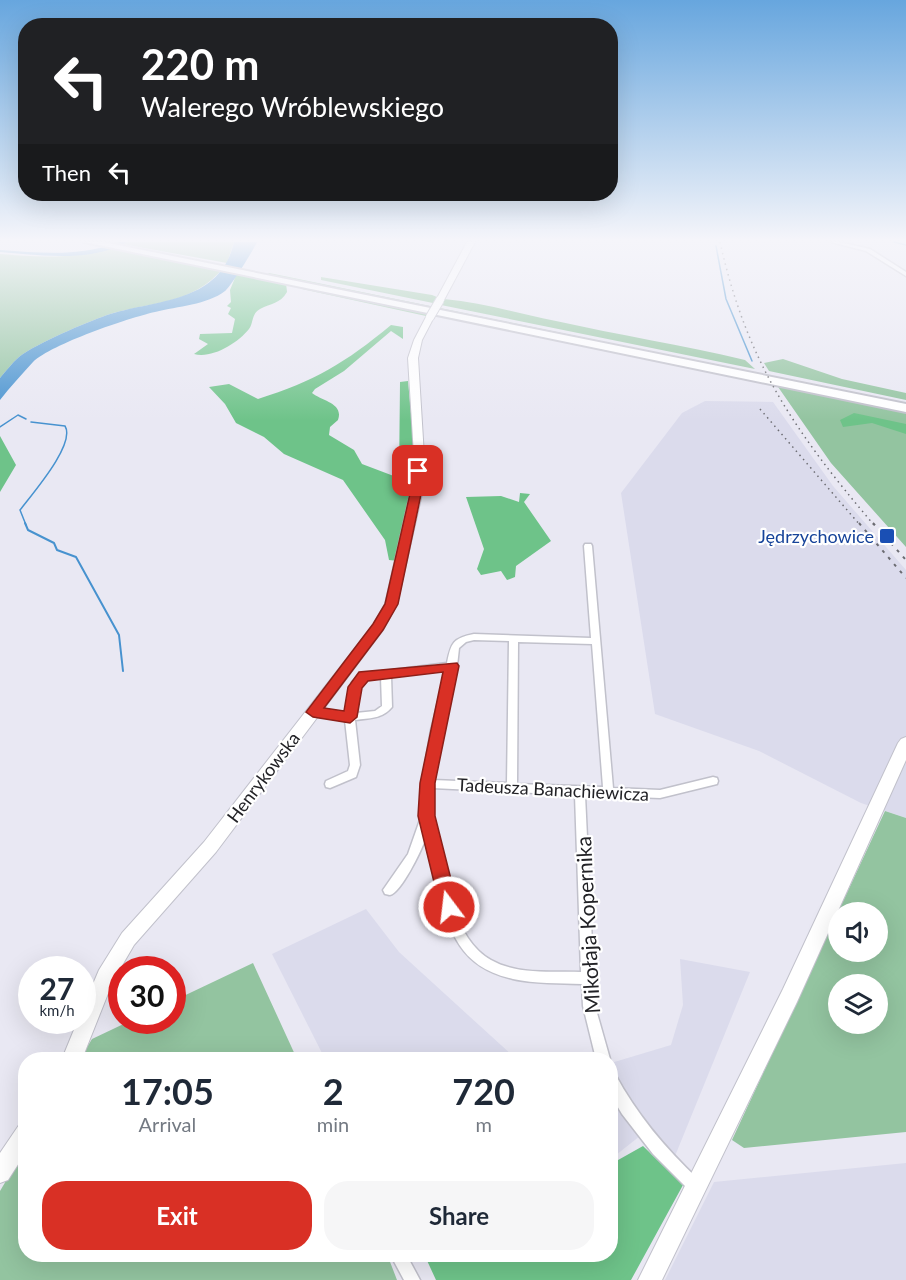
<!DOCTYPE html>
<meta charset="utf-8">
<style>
body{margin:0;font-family:Lato,sans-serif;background:#f6f6f7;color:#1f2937;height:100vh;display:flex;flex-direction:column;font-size:22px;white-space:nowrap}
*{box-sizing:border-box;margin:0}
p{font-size:20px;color:#747a83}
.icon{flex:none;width:33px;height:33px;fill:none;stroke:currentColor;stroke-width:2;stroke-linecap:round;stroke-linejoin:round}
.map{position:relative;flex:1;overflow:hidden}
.sheet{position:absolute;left:18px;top:1052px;width:600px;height:210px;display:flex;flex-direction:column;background:#fff;border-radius:24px;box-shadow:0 6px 24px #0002}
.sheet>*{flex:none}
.hud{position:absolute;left:18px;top:18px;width:600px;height:183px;border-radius:24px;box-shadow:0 6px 24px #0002;background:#202124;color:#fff;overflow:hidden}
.controls{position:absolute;left:828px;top:902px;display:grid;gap:12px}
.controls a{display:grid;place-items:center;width:60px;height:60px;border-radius:50%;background:#fff;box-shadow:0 6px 24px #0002;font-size:30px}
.speed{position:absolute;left:18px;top:956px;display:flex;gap:12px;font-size:30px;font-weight:700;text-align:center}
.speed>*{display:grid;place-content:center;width:78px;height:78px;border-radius:50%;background:#fff;box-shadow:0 6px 24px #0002;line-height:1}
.speed small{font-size:15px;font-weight:400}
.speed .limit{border:9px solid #d22;background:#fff;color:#111}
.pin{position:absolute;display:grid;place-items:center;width:51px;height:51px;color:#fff;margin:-26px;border-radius:12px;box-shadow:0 3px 9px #0006}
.me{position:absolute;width:66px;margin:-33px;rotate:345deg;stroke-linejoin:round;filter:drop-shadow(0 0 4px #0008)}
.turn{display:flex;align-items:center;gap:21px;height:126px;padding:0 24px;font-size:27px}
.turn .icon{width:78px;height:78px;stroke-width:2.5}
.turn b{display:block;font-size:42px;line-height:51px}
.then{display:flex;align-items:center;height:57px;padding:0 24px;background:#0003;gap:12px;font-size:22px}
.eta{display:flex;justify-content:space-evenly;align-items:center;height:102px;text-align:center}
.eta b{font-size:36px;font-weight:700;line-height:42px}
.button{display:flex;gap:12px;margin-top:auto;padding:12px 24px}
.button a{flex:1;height:69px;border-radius:24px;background:#d93025;color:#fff;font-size:24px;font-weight:700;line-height:69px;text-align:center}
.button a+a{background:#f6f6f7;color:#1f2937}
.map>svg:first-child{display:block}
.built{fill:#dbdbec}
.green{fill:#93c4a0;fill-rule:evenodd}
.forest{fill:#6ec389}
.water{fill:#4792cf}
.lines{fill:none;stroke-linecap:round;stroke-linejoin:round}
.stream-far1{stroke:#4792cf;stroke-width:1.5}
.stream{stroke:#4792cf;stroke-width:2}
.canal{fill:#4792cf;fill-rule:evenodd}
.street-casing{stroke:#c1c1cb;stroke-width:3}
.secondary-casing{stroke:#c1c1cb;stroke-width:2}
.highway-casing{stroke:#c1c1cb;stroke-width:4}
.street{fill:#fff;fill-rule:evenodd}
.secondary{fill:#fff;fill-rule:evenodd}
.highway{fill:#fff;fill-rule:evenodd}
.rail-far1{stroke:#6b6b71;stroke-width:1.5;stroke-dasharray:1.5 4;stroke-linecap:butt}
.rail{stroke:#6b6b71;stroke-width:2;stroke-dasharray:3 6;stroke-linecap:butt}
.secondary-bridge-casing{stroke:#c1c1cb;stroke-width:10;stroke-linecap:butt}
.secondary-bridge{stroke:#fff;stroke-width:8}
.route{fill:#d93025;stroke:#8d1f18;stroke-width:1.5}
.transit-dot{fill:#1a4fb4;stroke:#fff;stroke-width:2}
.labels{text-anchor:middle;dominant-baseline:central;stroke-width:4.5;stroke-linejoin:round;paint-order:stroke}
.transit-label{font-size:18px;fill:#164399;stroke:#fff;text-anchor:end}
.street-label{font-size:18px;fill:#222226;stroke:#fff}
.near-street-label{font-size:21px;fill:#222226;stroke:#fff}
</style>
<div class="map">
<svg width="906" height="1280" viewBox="0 0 906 1280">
<rect width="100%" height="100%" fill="#e9e8f3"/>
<path class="built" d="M 705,401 L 773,402 L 833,486 L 906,570 L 906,818 L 861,803 L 759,751 L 655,714 L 621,493 L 682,413 Z
M 366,909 L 399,952 L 514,1057 L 523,1059 L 325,1059 L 272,954 Z
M 680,959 L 750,972 L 675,1156 L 650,1128 L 611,1159 L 611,1063 L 671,1045 L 683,1005 Z
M 906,1163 L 906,1280 L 665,1280 L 714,1182 Z"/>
<path class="green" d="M 111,242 L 234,242 L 227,263 Z
M 111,246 L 224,267 C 192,306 151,301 107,315 C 85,323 37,343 19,357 C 12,363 6,371 0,378 L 0,254 C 37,257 76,260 111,246 Z
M 269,273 L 284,276 L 906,404 L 268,274 Z
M 321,277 L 432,295 L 437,297 L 433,303 L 321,280 Z
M 306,287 L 429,311 L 426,316 L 302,289 Z
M 444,299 C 483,303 518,313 556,321 C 619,335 682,345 745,360 L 755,369 L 441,305 Z
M 783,359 L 842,379 L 906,393 L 906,400 L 769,371 L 764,363 Z
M 776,384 L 906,411 L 906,547 L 831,463 Z
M 885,811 L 906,818 L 906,1132 L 744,1148 L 732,1140 ZM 838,912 L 878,912 L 878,951 L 838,951 ZM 838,984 L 878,984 L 878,1023 L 838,1023 Z
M 253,963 L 297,1059 L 80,1059 L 92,1039 L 132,1020 L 172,1020 L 173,1001 Z
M 25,1149 L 26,1254 L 387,1254 L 397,1280 L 0,1280 L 0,1191 Z"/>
<path class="forest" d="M 237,273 L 286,283 L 287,292 C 280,304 271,303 260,309 C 251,314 254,322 249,329 C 238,343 212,359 194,354 L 208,344 L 199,339 L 200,334 L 232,333 L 235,319 L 228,314 L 231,308 L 227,306 L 231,302 L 230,290 Z
M 391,325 L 403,327 L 403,339 L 391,331 L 344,371 L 315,389 L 312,393 C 322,401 344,403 338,420 L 330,427 L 329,435 L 354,450 L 362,464 L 399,478 L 400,382 L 408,381 L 416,468 L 398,561 L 389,560 L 385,540 L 343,480 L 284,454 L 264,437 L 236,423 L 225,404 L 209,387 L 229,384 L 258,399 C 315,381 345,363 391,325 Z
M 854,413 L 906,424 L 906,434 L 872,423 L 843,427 L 840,420 Z
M 0,436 L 16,465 L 0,492 Z
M 520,493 L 530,494 L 524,502 L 551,541 L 516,566 L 515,577 L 507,580 L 501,571 L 481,575 L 477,569 L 484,549 L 466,497 L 501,496 L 519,502 Z
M 643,1146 L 683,1185 L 631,1280 L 436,1280 L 424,1254 L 610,1254 L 611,1164 Z"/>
<path class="water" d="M 234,242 L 257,242 C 254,249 230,288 225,291 C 207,305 178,306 155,312 C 128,318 52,344 33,362 C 22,374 10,387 0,400 L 0,378 C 6,371 12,363 19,357 C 37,343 85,323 107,315 C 156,299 220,304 234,242 Z"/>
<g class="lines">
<path class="stream-far1" d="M 894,242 L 906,245
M 716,246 L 726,299 L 752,361
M 0,427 L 18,415 L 26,419
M 26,525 L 20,510 C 32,494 76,444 65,426 L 31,422"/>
<path class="stream" d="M 25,523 L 28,530 L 54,543 L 57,550 L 76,557 L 119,635 L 123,671"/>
<path class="canal" d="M 121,242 L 127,242 C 89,263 42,255 0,252 L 0,250 C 44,253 78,257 121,242 Z"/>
<defs>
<path id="street" d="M 831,242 L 839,242 L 870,249 L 906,272 L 906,276 L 866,251 Z
M 585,544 L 591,544 L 592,546 L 613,788 L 660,790 L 713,777 L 717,778 L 718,781 L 717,784 L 713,785 L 660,798 L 585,795 L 595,1006 L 610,1059 L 596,1059 L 583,1006 L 582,984 C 559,983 535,984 513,979 C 459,967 450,932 437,885 C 433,870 428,855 425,840 C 421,851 401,893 390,895 C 388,895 387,894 385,894 L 383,890 L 408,854 L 421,817 L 424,771 L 431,730 L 446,670 L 391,676 L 392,707 C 382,719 370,718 355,720 L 360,765 L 356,777 L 330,788 L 326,787 L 325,784 L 326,781 L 348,771 L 350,765 L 345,720 L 313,716 L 310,715 L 308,712 L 310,709 L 313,708 L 346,713 L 352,682 L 361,674 L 447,663 C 451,643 453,638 474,634 L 591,638 L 584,546 ZM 474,640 L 509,641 L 507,783 L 433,780 L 437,750 L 457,666 L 459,648 L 466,642 ZM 518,642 L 592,644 L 603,787 L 517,784 ZM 381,677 L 382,706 L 375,711 L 356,713 L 361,683 L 367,679 ZM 432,788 L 575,795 L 581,972 C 553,971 517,975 491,960 C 482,955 474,947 468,938 C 457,922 453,901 448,883 C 439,851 429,822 432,788 Z
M 610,1072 L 615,1074 C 637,1115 665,1148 699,1180 L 701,1185 L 699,1190 L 694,1192 L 689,1190 L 653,1154 L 622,1114 L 610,1094 Z
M 390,1254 L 406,1254 L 420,1280 L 404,1280 Z"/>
<path id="secondary" d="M 467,242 L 475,242 L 444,300 L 437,302 L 436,300 Z
M 430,314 L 434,317 L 422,340 L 418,358 L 424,456 L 424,485 L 397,604 L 383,630 L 216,852 L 134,945 L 113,981 L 82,1059 L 62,1059 L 78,1020 L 82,1020 L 82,1010 L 99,970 L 122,933 L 204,842 L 373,625 L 385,604 L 412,485 L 414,456 L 408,358 L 414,340 L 426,317 Z
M 906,737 L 906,760 L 797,1002 L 662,1280 L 638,1280 L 783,989 L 898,743 L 901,739 Z
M 26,1122 L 26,1152 L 8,1180 L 0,1183 L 0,1153 L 19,1125 Z"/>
<path id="highway" d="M 84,242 L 103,242 L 906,404 L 906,412 Z"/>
</defs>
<use href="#street" class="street-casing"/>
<use href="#secondary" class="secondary-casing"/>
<use href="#highway" class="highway-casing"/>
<use href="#street" class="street"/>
<use href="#secondary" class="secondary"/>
<use href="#highway" class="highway"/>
<path class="rail-far1" d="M 720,242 C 747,363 795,432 874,525
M 760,409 L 860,525"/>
<path class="rail" d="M 859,523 L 906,578
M 873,523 L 906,560"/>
<defs>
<path id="secondary-bridge" d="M 430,317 L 440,300"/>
</defs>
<use href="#secondary-bridge" class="secondary-bridge-casing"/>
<use href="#secondary-bridge" class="secondary-bridge"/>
</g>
<linearGradient id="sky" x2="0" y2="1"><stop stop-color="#67a6de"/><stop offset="0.57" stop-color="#f5f5fa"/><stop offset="1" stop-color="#f5f5fa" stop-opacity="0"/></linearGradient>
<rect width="906" height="421" fill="url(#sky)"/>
<path class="route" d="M 418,467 L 424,471 L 423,485 L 398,604 L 383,630 L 324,708 L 344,711 L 348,687 L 359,672 L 457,663 L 459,666 L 435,783 L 435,816 L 458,907 L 455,912 L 449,915 L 443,912 L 440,907 L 418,816 L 420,783 L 443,672 L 368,681 L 362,688 L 357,717 L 350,723 L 313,717 L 306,712 L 373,624 L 385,604 L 412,485 L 413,471 Z"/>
<rect class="transit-dot" x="879" y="528" width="16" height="16" rx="3"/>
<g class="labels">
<g class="transit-label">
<text x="874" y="536">Jędrzychowice</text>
</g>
<g class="street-label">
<text transform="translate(263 777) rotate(-53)">Henrykowska</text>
<text transform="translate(553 789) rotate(3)">Tadeusza Banachiewicza</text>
</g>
<g class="near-street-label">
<text transform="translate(587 925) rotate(-93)">Mikołaja Kopernika</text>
</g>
</g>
</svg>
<div class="controls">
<a><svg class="icon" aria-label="sound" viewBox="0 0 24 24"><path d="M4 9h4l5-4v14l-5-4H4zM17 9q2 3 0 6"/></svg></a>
<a><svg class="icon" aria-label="layers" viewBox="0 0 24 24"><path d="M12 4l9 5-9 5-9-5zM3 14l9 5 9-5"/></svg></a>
</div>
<div class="speed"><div>27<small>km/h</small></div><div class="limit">30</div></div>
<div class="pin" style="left:418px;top:471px;background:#d93025"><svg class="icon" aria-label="arrive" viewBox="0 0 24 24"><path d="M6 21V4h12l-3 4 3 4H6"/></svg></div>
<svg class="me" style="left:449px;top:907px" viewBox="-20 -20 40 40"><circle r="17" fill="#d93025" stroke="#fff" stroke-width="3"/><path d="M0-11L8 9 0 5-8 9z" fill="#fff"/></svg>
<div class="hud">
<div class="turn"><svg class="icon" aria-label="left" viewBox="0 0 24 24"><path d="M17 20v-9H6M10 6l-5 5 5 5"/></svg><div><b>220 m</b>Walerego Wróblewskiego</div></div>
<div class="then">Then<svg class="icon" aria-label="left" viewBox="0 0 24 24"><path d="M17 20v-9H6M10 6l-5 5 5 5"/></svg></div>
</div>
<section class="sheet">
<div class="eta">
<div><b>17:05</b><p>Arrival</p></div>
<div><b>2</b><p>min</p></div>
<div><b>720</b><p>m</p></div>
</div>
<div class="button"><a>Exit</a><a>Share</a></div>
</section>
</div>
